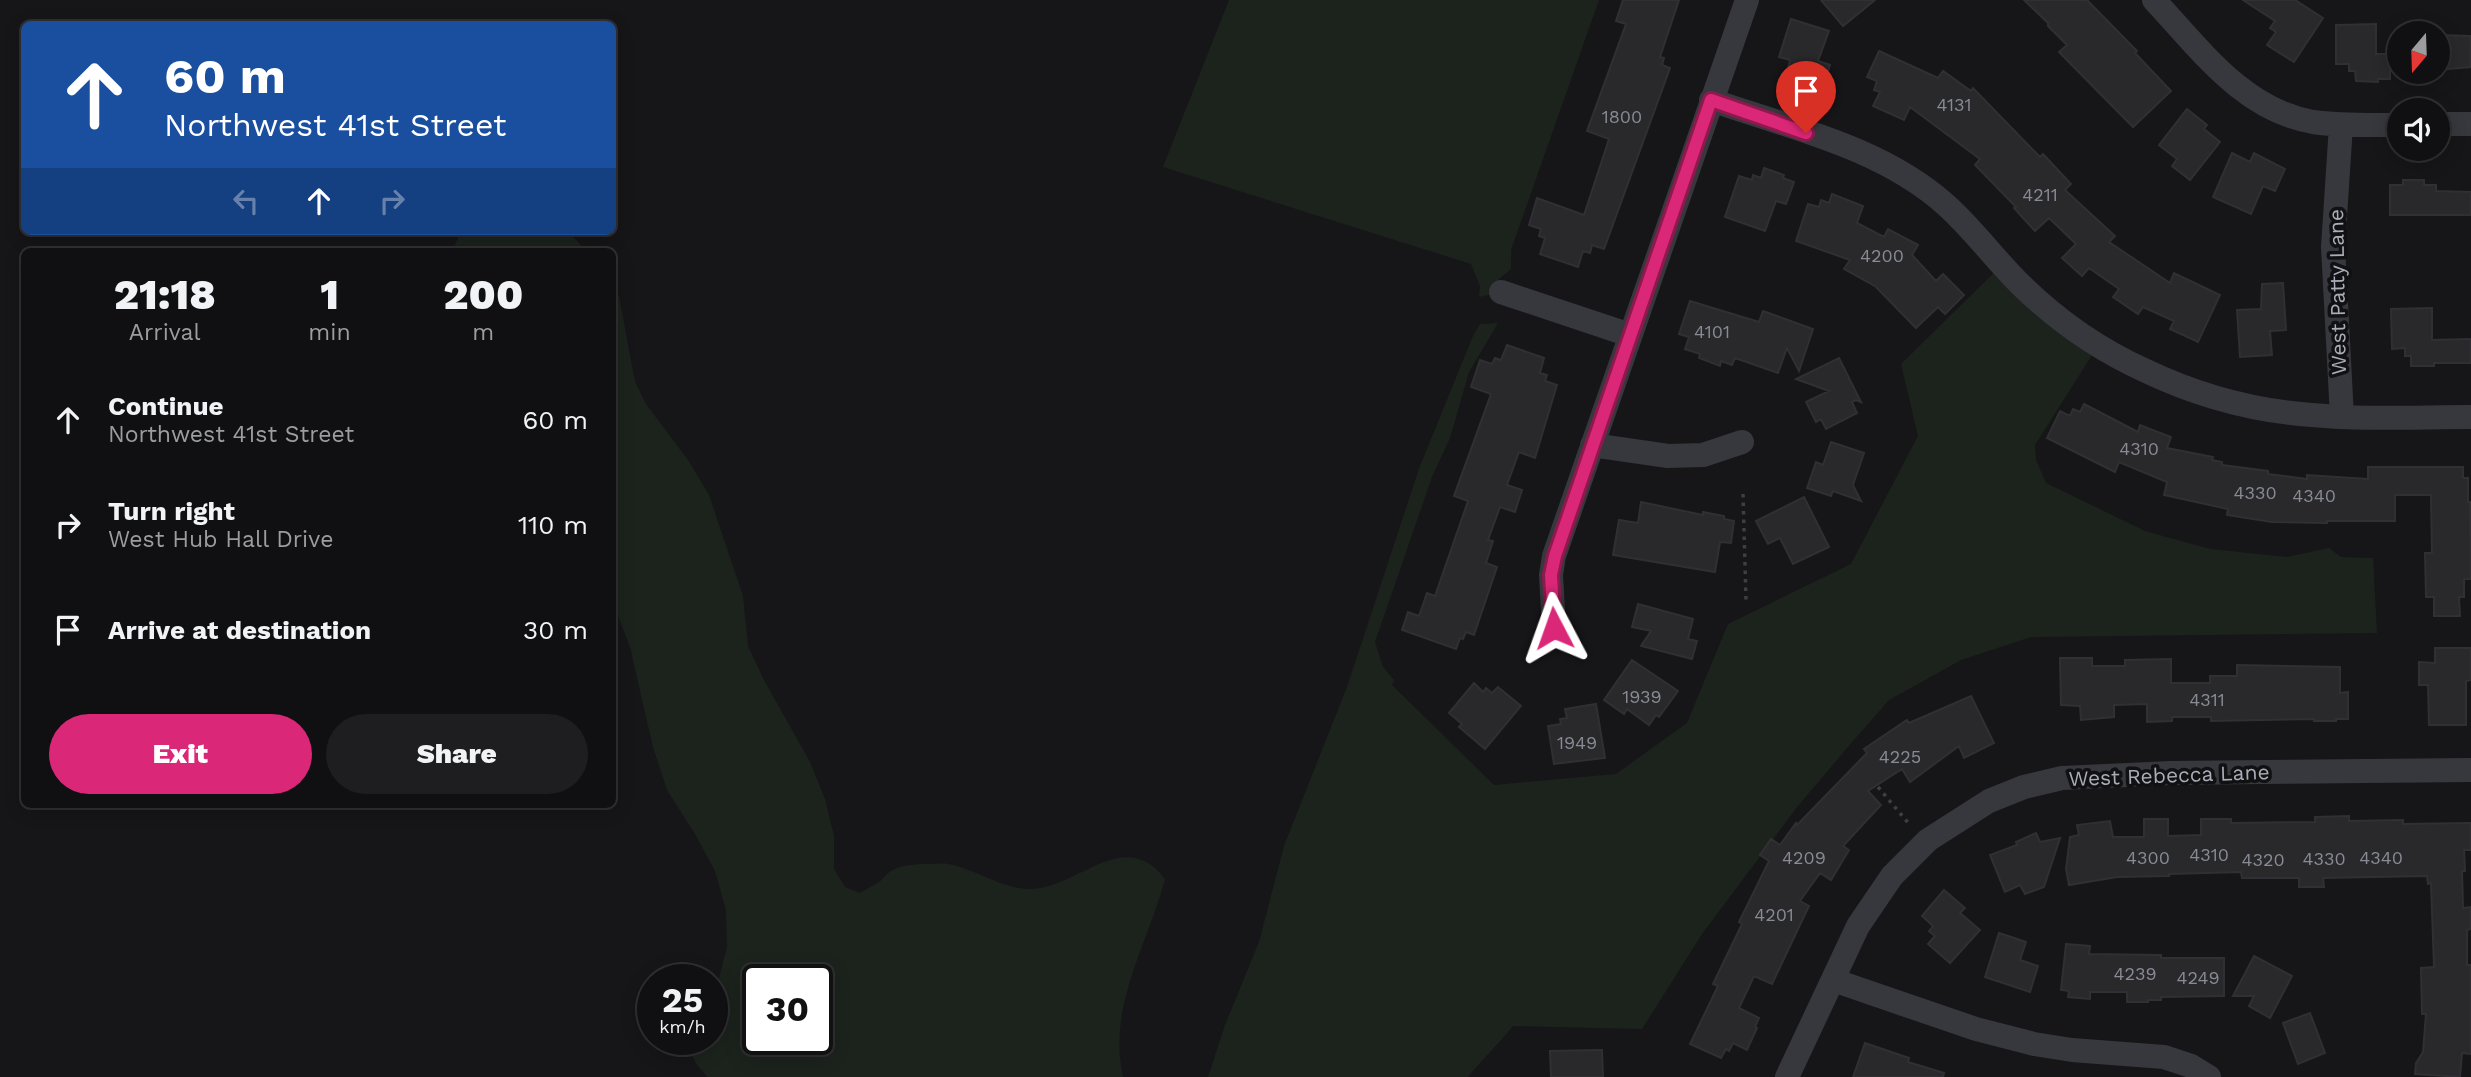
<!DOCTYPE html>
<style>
body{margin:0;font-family:"Work Sans",sans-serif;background:#1e1e20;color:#f1f3f6;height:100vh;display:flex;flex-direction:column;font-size:26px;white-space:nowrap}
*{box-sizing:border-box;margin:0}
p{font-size:23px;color:#9c9d9f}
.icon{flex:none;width:38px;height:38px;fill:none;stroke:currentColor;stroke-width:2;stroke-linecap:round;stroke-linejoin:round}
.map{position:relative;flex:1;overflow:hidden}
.panel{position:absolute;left:21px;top:248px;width:595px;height:560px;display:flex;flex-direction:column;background:#101012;border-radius:10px;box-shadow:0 4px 18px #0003,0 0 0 2px #303032}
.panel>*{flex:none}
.guide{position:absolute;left:21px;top:21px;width:595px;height:214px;border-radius:10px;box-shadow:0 4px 18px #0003,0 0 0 2px #303032;background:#1a4fa0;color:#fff;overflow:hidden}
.needle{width:46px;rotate:199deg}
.tools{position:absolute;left:2387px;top:21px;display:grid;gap:14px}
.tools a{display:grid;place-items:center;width:63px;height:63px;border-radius:50%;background:#101012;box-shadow:0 4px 18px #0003,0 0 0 2px #303032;font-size:35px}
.speed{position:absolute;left:637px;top:964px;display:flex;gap:14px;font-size:35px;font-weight:700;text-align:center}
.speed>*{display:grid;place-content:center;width:91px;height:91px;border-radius:50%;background:#101012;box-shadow:0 4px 18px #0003,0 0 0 2px #303032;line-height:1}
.speed small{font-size:18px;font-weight:400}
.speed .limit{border:4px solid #111;border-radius:10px;background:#fff;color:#111}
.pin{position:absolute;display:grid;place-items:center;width:60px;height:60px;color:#fff;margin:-72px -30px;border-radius:50% 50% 50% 0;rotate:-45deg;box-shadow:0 0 7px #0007}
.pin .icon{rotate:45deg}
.me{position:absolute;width:77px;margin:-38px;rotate:356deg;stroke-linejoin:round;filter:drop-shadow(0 0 5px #0008)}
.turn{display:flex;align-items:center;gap:24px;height:147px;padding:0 28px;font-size:32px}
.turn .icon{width:91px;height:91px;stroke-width:2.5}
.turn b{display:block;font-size:49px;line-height:60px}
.lanes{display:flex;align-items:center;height:66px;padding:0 28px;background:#0003;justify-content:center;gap:35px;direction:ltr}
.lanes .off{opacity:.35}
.eta{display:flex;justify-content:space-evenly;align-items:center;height:119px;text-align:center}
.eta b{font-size:42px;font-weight:800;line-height:49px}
.cta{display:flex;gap:14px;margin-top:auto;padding:14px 28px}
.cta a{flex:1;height:80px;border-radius:42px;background:#db2777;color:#fff;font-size:28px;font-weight:800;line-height:80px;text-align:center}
.cta a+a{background:#1e1e20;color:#f1f3f6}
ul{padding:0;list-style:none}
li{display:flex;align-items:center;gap:21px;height:105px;padding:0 28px}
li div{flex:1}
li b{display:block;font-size:26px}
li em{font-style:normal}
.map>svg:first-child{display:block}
.green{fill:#1c231d;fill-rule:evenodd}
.building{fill:#29292c;stroke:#303034;stroke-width:2}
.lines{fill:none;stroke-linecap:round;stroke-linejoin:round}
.path{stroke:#3d3f44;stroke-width:3.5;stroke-dasharray:3.5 5;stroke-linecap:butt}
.minor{stroke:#37383d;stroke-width:24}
.route-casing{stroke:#8e194d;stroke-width:18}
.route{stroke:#db2777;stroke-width:12}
.labels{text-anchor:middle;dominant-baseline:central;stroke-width:7;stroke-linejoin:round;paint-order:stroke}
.number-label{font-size:18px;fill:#888b94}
.street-label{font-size:21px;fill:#a8adb8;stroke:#111113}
</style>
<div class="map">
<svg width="2471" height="1077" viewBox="0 0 2471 1077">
<rect width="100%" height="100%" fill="#161618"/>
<path class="green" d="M 1229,0 L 1599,0 L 1511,250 L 1511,269 L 1499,279 L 1493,294 L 1479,297 L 1480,286 L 1471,264 L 1163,167 Z
M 461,231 L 568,231 L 587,252 L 452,252 Z
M 2002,265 L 2099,344 L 2035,445 L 2036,460 L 2046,483 L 2145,531 L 2210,549 L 2287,557 L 2329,548 L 2341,557 L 2373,558 L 2377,633 L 2031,637 L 1961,660 L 1889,700 L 1847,748 L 1797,807 L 1702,934 L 1642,1029 L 1513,1026 C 1499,1044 1482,1059 1468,1077 L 1208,1077 L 1225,1025 L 1259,942 L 1284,846 L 1347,687 L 1420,466 L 1473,336 L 1480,324 L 1498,323 L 1469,372 L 1450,438 L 1432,477 L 1375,642 L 1383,667 L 1394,680 L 1392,685 L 1494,785 L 1616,774 L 1687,723 L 1728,624 L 1851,564 L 1918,436 L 1901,364 Z
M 612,287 L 619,296 L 635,382 L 646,404 L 688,460 L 709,495 L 743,596 L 748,646 L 765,682 L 810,762 L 825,799 L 834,836 L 834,869 L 845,887 L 860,893 C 866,889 873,886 879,882 C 883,879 886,874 891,871 C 901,865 915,864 927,864 C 934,864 942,863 948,864 C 976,869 1001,889 1030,889 C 1078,889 1124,825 1165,879 C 1148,944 1107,1007 1123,1077 L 708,1077 C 697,1066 689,1056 690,1040 L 712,1040 L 712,992 L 719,978 L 727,947 L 726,910 L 715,871 L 695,834 L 667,790 L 653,747 L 630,647 L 613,603 ZM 817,980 L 817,1040 L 758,1040 L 758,980 Z"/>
<path class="building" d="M 1623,0 L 1679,0 L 1660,57 L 1664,58 L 1662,65 L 1670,68 L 1604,249 L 1592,245 L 1590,253 L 1583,251 L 1578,267 L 1540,254 L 1545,238 L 1539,236 L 1541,229 L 1529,225 L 1537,198 L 1584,215 L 1609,139 L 1587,131 L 1626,24 L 1616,21 Z
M 1821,0 L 1875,0 L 1843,26 Z
M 2024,0 L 2087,0 L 2137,51 L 2135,53 L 2171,91 L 2133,127 L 2059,52 L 2067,45 L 2048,26 L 2048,23 Z
M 2243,0 L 2295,0 L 2323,18 L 2294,62 L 2267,45 L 2276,32 L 2270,28 L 2275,21 Z
M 1791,19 L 1829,31 L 1818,61 L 1830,65 L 1823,87 L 1813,84 L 1812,87 L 1791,80 L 1794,70 L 1788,68 L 1790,60 L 1779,57 Z
M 2376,24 L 2376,54 L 2390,54 L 2390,79 L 2378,79 L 2378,82 L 2356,81 L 2355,71 L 2349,71 L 2349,64 L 2336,64 L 2336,25 Z
M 2438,35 L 2471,36 L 2471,67 L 2438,70 Z
M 1879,51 L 1938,78 L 1943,71 L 1971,91 L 1973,88 L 2040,157 L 2043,154 L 2071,184 L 2065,190 L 2115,236 L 2109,242 L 2170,283 L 2174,273 L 2220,295 L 2198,342 L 2170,329 L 2174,321 L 2143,307 L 2138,314 L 2113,297 L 2119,289 L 2089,268 L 2082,276 L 2062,258 L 2076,244 L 2049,218 L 2035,231 L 2014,208 L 2016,207 L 1975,165 L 1980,159 L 1910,107 L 1904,120 L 1873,106 L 1880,92 L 1874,90 L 1877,81 L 1867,77 Z
M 2187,109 L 2207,125 L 2204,129 L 2220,142 L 2190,180 L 2172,166 L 2177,159 L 2159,145 Z
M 2232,153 L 2250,162 L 2254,153 L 2285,169 L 2275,191 L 2263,186 L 2251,214 L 2213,197 Z
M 1764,168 L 1784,175 L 1783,178 L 1794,182 L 1786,204 L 1776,201 L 1765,231 L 1725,217 L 1739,176 L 1752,180 L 1753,175 L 1761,178 Z
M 2403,180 L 2424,180 L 2424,185 L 2436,185 L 2436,191 L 2471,192 L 2471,215 L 2390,215 L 2390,185 L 2403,185 Z
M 1832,194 L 1863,206 L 1857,223 L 1884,237 L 1888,229 L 1918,245 L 1912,255 L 1936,281 L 1943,274 L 1964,295 L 1945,314 L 1938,307 L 1916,328 L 1875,286 L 1844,269 L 1850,260 L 1796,241 L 1808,204 L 1819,207 L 1821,200 L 1829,203 Z
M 2283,283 L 2286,330 L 2270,331 L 2272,355 L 2240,357 L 2237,310 L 2261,309 L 2262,284 Z
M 1690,301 L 1759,322 L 1763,311 L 1813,329 L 1799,371 L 1787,348 L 1778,373 L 1735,358 L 1732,365 L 1721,361 L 1720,366 L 1699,358 L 1700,354 L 1685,349 L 1689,337 L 1679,334 Z
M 2432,308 L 2432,340 L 2471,339 L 2471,363 L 2434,363 L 2434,366 L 2411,366 L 2411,356 L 2405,356 L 2405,348 L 2392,349 L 2391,309 Z
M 1507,345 L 1544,358 L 1540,373 L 1547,375 L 1545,381 L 1557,385 L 1535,458 L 1519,452 L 1507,485 L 1522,490 L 1515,512 L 1500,507 L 1488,540 L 1493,541 L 1486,563 L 1497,567 L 1474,635 L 1466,632 L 1463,639 L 1460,638 L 1456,649 L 1402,630 L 1408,612 L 1419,616 L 1427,593 L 1435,596 L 1468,501 L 1454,496 L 1491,394 L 1471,387 L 1480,360 L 1492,364 L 1495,358 L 1501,360 Z
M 1839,358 L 1861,402 L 1856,400 L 1852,402 L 1857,413 L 1826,429 L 1821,419 L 1816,422 L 1806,402 L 1829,391 L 1796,379 Z
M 2084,404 L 2138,432 L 2140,425 L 2171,437 L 2167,448 L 2213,457 L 2212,460 L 2222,462 L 2222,465 L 2268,471 L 2268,474 L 2307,479 L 2307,475 L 2368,479 L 2368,467 L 2463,467 L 2463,478 L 2468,478 L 2468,502 L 2470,502 L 2471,579 L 2464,579 L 2464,597 L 2459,597 L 2460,616 L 2434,616 L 2434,597 L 2426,597 L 2425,553 L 2432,553 L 2431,495 L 2395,495 L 2395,521 L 2327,521 L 2327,523 L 2272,522 L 2227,515 L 2228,509 L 2164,495 L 2167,482 L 2119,462 L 2115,472 L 2047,438 L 2060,411 L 2070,416 L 2073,409 L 2080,412 Z
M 1831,442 L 1864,453 L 1853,485 L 1861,501 L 1833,491 L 1831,496 L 1807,488 L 1816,462 L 1823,465 Z
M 1804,497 L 1829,547 L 1793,564 L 1780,538 L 1768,544 L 1756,521 Z
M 1641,502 L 1703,515 L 1703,512 L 1724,516 L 1724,519 L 1734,521 L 1731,543 L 1720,542 L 1715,572 L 1613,555 L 1619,520 L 1638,523 Z
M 1638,604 L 1693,619 L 1688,639 L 1697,641 L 1692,659 L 1641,646 L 1651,631 L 1632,627 Z
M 2435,648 L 2471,648 L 2471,680 L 2466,681 L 2466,725 L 2429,725 L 2428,685 L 2419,685 L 2419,662 L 2435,663 Z
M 2060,658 L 2092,658 L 2092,666 L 2125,666 L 2125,660 L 2171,659 L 2171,683 L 2210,683 L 2210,676 L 2237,676 L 2237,665 L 2340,667 L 2340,693 L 2348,692 L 2348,719 L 2336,719 L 2336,721 L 2314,721 L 2314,719 L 2211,721 L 2211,717 L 2172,717 L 2172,721 L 2147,722 L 2147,704 L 2114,705 L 2114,717 L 2081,720 L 2080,706 L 2061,705 Z
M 1632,660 L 1678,691 L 1659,717 L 1656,715 L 1649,725 L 1627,709 L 1624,714 L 1604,700 Z
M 1474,683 L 1483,692 L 1486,688 L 1492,693 L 1498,687 L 1521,706 L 1485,749 L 1459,727 L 1462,724 L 1449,713 Z
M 1971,696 L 1994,743 L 1964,758 L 1959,746 L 1910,782 L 1902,769 L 1868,791 L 1881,805 L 1843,846 L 1849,850 L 1831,880 L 1820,873 L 1800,901 L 1809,906 L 1772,984 L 1754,976 L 1739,1008 L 1759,1018 L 1755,1027 L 1757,1028 L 1747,1050 L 1733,1043 L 1729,1051 L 1726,1049 L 1721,1058 L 1690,1044 L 1718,986 L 1713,984 L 1742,924 L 1739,922 L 1769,861 L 1760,855 L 1771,839 L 1780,845 L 1796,823 L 1797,825 L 1867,753 L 1864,749 L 1907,720 L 1909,723 Z
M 1596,704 L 1605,758 L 1554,764 L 1548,726 L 1561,724 L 1560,719 L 1567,718 L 1565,709 Z
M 2349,816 L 2349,821 L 2403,820 L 2403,824 L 2471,823 L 2471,850 L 2464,850 L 2465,871 L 2462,871 L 2463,908 L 2471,907 L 2471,929 L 2467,930 L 2467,965 L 2471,965 L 2471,1054 L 2462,1053 L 2460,1077 L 2415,1074 L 2416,1063 L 2423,1052 L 2426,1014 L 2422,1014 L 2421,968 L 2434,967 L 2431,883 L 2428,884 L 2427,876 L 2323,878 L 2324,887 L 2299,887 L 2299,878 L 2242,878 L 2241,872 L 2169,874 L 2169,876 L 2117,877 L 2069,885 L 2066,869 L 2070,837 L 2079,835 L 2077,825 L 2110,821 L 2113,837 L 2144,837 L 2144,819 L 2168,819 L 2168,836 L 2201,835 L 2201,819 L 2231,819 L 2231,823 L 2315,822 L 2315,817 Z
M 2036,833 L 2040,842 L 2060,838 L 2044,887 L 2025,894 L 2020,885 L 2005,892 L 1990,855 L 2017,845 L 2016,842 Z
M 1944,890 L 1965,908 L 1960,913 L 1980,930 L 1950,963 L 1928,944 L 1935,936 L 1929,931 L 1933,926 L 1922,916 Z
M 1999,933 L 2026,942 L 2020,960 L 2038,966 L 2030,992 L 1985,977 Z
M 2066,944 L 2090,946 L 2089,954 L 2161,955 L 2161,958 L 2224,958 L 2224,996 L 2161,997 L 2161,1000 L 2148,1000 L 2148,1002 L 2127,1002 L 2127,992 L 2090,992 L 2090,999 L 2068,997 L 2069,991 L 2061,990 Z
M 2254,956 L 2292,976 L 2270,1018 L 2249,1006 L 2254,996 L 2233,996 Z
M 2310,1013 L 2325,1053 L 2298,1064 L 2283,1023 Z
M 1865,1043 L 1909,1058 L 1908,1062 L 1944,1073 L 1943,1077 L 1853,1077 Z
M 1602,1050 L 1603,1077 L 1551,1077 L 1550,1051 Z"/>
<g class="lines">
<path class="path" d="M 1743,494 L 1746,600
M 1878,787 L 1910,825"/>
<path class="minor" d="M 2154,0 C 2200,49 2243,110 2313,122 C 2342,126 2370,125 2399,125
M 1711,100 C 1791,128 1881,147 1946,205 C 1974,230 1996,261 2022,286 C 2057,320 2100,350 2144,370 C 2196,395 2254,411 2312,415 C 2365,420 2418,417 2471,417
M 2438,124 L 2471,124
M 2341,125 L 2333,247 L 2342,417
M 1501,292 L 1630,335
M 1592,445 L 1668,456 L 1703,455 L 1742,442
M 1554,628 L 1551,575 L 1554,556 L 1747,0
M 1833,980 L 1976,1029 L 2034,1044 L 2072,1050 L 2164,1057 L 2191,1066 L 2209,1077
M 1787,1077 L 1858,926 L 1892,876 L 1928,840 L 1989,801 L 2024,787 L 2062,778 L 2171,773 L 2471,770"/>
</g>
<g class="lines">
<defs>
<path id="route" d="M 1554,628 L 1551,575 L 1555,556 L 1711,100 L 1806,133"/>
</defs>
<use href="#route" class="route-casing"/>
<use href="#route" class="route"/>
</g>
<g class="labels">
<g class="number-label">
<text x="1954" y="104">4131</text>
<text x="1622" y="116">1800</text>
<text x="2040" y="194">4211</text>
<text x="1882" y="255">4200</text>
<text x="1712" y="331">4101</text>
<text x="2139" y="448">4310</text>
<text x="2255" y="492">4330</text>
<text x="2314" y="495">4340</text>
<text x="1642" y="696">1939</text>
<text x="2207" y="699">4311</text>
<text x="1577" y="742">1949</text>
<text x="1900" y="756">4225</text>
<text x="2209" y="854">4310</text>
<text x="1804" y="857">4209</text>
<text x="2148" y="857">4300</text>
<text x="2381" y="857">4340</text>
<text x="2324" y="858">4330</text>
<text x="2263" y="859">4320</text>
<text x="1774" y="914">4201</text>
<text x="2135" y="973">4239</text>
<text x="2198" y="977">4249</text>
</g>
<g class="street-label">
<text transform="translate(2337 292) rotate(-91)">West Patty Lane</text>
<text transform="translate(2169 775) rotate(-2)">West Rebecca Lane</text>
</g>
</g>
</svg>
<div class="tools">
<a><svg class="needle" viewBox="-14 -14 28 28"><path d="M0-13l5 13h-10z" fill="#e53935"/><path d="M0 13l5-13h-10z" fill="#9c9d9f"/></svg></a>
<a><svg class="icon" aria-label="sound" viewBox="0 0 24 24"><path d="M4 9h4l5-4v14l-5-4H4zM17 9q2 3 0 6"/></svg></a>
</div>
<div class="speed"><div>25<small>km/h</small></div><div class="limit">30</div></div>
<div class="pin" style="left:1806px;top:133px;background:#d93025"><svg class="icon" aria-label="arrive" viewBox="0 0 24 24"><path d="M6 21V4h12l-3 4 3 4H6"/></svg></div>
<svg class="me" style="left:1554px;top:628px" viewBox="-20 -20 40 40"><path d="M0-17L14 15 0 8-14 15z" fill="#db2777" stroke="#fff" stroke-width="4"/></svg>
<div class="guide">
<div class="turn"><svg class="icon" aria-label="ahead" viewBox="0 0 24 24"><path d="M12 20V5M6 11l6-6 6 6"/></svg><div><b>60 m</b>Northwest 41st Street</div></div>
<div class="lanes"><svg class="icon off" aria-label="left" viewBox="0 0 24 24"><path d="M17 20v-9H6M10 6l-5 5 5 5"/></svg><svg class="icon" aria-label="ahead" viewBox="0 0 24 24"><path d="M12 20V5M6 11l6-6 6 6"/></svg><svg class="icon off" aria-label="right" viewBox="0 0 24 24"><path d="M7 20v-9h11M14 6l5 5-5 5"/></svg></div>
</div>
<section class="panel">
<div class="eta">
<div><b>21:18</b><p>Arrival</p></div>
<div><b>1</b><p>min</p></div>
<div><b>200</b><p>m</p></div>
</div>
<ul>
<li><svg class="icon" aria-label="ahead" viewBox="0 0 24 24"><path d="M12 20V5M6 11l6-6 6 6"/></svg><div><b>Continue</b><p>Northwest 41st Street</p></div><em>60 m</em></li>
<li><svg class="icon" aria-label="right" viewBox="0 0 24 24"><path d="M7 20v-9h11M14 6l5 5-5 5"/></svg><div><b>Turn right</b><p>West Hub Hall Drive</p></div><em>110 m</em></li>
<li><svg class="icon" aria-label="arrive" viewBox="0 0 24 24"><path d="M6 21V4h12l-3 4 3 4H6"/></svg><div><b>Arrive at destination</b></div><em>30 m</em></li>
</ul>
<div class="cta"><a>Exit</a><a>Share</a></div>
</section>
</div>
